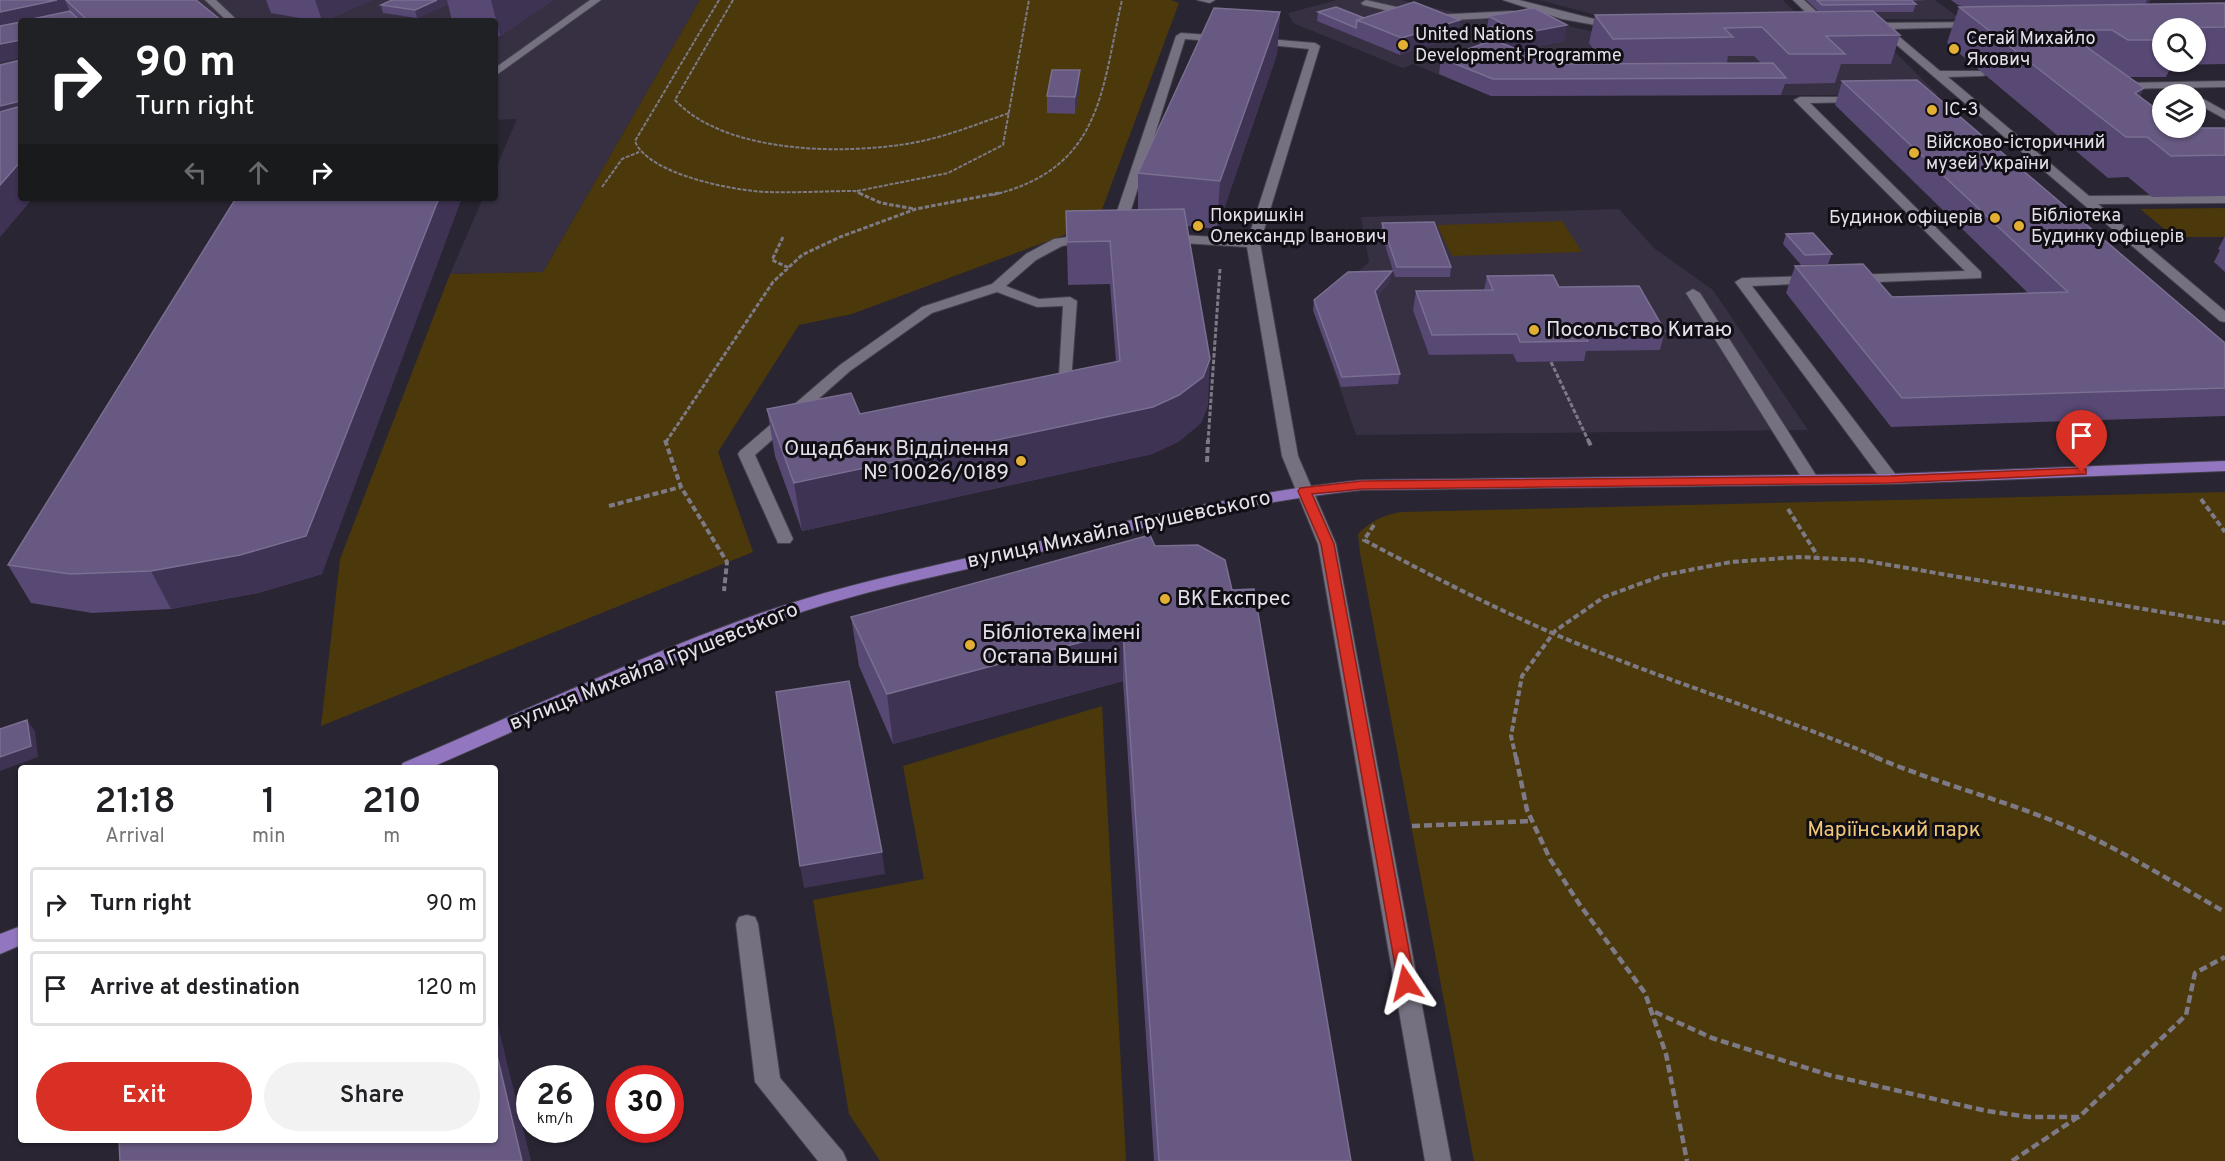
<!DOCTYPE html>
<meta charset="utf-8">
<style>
body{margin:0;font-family:Overpass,sans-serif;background:#f2f2f2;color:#202124;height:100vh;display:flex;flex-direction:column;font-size:22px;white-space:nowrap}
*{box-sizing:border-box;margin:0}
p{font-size:20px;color:#757577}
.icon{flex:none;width:33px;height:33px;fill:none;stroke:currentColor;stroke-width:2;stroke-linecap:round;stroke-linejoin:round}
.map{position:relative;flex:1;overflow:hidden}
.panel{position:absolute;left:18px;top:765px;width:480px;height:378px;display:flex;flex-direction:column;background:#fff;border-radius:6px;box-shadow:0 2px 4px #0004}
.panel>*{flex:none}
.hud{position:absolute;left:18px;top:18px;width:480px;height:183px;border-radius:6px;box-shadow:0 2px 4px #0004;background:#202124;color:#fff;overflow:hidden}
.tools{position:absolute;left:2152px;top:18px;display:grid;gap:12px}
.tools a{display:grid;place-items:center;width:54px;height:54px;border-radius:50%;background:#fff;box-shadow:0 2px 4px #0004;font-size:30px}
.speed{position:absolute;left:516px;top:1065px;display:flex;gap:12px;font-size:30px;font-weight:700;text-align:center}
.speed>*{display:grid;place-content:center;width:78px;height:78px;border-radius:50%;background:#fff;box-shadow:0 2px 4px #0004;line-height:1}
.speed small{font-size:15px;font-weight:400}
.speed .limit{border:9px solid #d22;background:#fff;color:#111}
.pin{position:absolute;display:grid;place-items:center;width:51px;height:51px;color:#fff;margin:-62px -26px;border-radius:50% 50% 50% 0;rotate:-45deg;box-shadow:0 0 6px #0007}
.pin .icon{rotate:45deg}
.me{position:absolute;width:66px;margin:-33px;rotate:350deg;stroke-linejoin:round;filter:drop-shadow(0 0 4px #0008)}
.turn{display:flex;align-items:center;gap:21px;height:126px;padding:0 18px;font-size:27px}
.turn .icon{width:78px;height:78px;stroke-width:2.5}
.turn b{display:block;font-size:42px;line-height:51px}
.lanes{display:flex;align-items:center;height:57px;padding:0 18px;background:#0003;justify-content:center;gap:30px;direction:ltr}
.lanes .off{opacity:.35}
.eta{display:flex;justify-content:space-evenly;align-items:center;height:102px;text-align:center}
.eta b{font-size:36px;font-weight:600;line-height:42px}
.button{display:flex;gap:12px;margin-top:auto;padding:12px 18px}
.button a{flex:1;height:69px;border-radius:36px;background:#d93025;color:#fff;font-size:24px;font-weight:600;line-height:69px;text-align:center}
.button a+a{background:#f2f2f2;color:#202124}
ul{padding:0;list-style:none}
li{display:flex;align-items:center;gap:18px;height:75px;margin:0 12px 9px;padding:0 6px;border:3px solid #e0e0e0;border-radius:6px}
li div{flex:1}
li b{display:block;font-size:22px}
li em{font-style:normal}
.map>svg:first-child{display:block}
.built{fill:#363042}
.green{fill:#4b380b}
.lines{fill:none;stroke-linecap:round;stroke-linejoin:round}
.minor-casing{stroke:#44414c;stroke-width:2}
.major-casing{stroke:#44414c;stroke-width:2}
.path-far3{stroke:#7d7a85;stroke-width:2;stroke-dasharray:4 1.5;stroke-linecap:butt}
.path-far2{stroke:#7d7a85;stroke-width:3;stroke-dasharray:4.5 2;stroke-linecap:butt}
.path-far1{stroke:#7d7a85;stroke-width:4;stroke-dasharray:6 3;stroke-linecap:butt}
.path{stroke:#7d7a85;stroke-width:4.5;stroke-dasharray:8 4;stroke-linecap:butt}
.minor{fill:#767181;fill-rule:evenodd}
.major{fill:#9277c0;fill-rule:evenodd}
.wall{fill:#584874;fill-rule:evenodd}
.shaded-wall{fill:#3f3354}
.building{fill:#675981;stroke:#7a6e91;stroke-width:1.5}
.route{fill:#d93025;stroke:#8d1f18;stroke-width:1.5}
.poi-dot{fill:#e3ae34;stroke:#110f15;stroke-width:2}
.labels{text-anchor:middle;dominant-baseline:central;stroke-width:6;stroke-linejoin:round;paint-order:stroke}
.far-poi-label{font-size:18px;fill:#e4e1ea;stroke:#110f15;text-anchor:start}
.poi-label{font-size:21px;fill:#e4e1ea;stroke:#110f15;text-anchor:start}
.street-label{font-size:21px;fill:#e4e1ea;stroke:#110f15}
.park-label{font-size:21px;fill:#f0c878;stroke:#110f15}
</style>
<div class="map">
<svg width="2225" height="1161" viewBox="0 0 2225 1161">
<rect width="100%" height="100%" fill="#292532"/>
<path class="built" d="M 0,0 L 700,0 L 543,272 L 450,274 L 483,198 L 495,198 L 495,170 L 517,119 L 495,120 L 495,21 L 21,21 L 21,198 L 33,198 L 0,237 Z
M 1337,0 L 1401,0 L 1508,25 L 1542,20 L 1595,32 L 1887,44 L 1938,95 L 1491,96 L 1413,64 L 1403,68 L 1293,23 L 1288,13 Z
M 1539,0 L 1783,0 L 1802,19 L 1611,19 Z
M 1807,0 L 1935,0 L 1961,19 L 1827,19 Z
M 1619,209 L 1654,248 L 1713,290 L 1808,430 L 1356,435 L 1313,310 L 1369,262 L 1361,217 Z"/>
<path class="green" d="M 700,0 L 1171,0 L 1179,3 L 1097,223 L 852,314 L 799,325 L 718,452 L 753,552 L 321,726 L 340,559 L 450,274 L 543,272 Z
M 2225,208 L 2225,237 L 2174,237 L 2140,209 Z
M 1562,221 L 1582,252 L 1452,256 L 1437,225 Z
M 2225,492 L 2225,1161 L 1474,1161 L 1360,553 L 1358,534 C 1370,521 1382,516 1400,512 Z
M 1102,706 L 1126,1161 L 880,1161 L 849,1114 L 813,900 L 924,879 L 903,766 Z"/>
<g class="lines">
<defs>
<path id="minor" d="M 205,0 L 216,0 L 238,21 L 227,21 Z
M 590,0 L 601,0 L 495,76 L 495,68 Z
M 1197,0 L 1215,0 L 1210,3 Z
M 1366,0 L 1432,15 L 1513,11 L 1518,14 L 1513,17 L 1432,21 L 1363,5 L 1361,3 Z
M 1503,0 L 1519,0 L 1622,26 L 1617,29 L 1562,19 Z
M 1793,0 L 1804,0 L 1830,24 L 1830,28 L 1822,28 Z
M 1981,22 L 1981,26 L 1977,27 L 1890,29 L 1940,71 L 1986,71 L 1986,75 L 1982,76 L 1948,77 L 2089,196 L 2225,195 L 2225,203 L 2098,204 L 2225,311 L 2225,322 L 2220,321 L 1878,29 L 1867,29 L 1862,26 L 1867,23 Z
M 1181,33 L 1223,36 L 1228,39 L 1223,42 L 1185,39 L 1124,232 L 1117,236 L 1112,235 L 1110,232 L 1176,36 Z
M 1254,38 L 1315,43 L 1320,46 L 1260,243 L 1298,456 L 1336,544 L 1451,1161 L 1425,1161 L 1318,544 L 1282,456 L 1247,247 L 1165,242 L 1158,238 L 1165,234 L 1248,239 L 1309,49 L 1250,43 L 1250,39 Z
M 2225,81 L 2225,87 L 2119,89 L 2113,86 L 2119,83 Z
M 2196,95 L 2225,111 L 2225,119 L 2196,103 Z
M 1865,97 L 1867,99 L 1861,102 L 1810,103 L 1981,272 L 1981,278 L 1852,283 L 1845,279 L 1852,275 L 1965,271 L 1794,100 L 1800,97 Z
M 1089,234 L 1096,238 L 1094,241 L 1062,246 L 1036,260 L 1006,286 L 1039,299 L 1070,297 L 1077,301 L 1071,382 L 1049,388 L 1041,383 L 1044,380 L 1059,376 L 1063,306 L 1037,307 L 997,292 L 932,313 L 850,371 L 755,455 L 793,539 L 790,543 L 778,543 L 738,454 L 740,451 L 840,365 L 922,307 L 992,284 L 1026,254 L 1054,239 Z
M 1812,276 L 1819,280 L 1817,283 L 1752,286 L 1896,475 L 1898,479 L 1896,483 L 1884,483 L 1735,282 L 1742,278 Z
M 1693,289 L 1700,293 L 1819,480 L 1817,484 L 1811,485 L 1803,480 L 1686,293 Z
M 747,915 L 755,917 L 758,924 L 780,1078 L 843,1152 L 847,1161 L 818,1161 L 755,1082 L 736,924 L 739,917 Z"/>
<path id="major" d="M 2225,461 L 2225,471 L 1890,484 L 1362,490 C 1245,502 1130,531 1015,558 C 934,577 851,593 773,622 C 657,666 544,718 430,768 L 400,768 L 403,763 C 522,712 640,656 761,613 C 844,584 930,567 1015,547 C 1130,520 1245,492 1362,480 L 1890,474 Z
M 21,926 L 21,945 L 0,954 L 0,934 Z"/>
</defs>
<use href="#minor" class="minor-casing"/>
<use href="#major" class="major-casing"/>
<path class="path-far3" d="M 719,0 L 635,141 C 647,174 734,191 767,192 C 796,193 826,191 855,191 L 863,195
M 733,0 L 675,100 C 725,154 844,155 912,143 C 946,137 977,124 1009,113
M 602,187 L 622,159 L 639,152
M 857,191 L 948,173 L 1003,145 L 1029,0
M 993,195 C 1102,168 1101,92 1122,0"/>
<path class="path-far2" d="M 859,193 L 881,203 L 915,209
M 783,237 L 772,260 L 789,268
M 1551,362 L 1589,442
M 666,442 L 773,282 L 802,255 L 840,237 L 916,209 L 999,193
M 1208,442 L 1220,269"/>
<path class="path-far1" d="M 665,440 L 681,487 L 727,562 L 724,591
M 1588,440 L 1591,446
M 1207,462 L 1208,440
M 2201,499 L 2225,532
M 609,506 L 681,487
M 1788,509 L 1817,555
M 1374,525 L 1364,540 C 1426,573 1488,605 1552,633 C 1659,679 1771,712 1879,758
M 1516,758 L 1511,736 L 1522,676 L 1555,631 L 1604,597 L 1664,575 L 1731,562 L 1798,557 L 1861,560 L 2225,623"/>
<path class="path" d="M 1516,757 L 1527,810 L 1550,859 L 1580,905 L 1645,993 L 1666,1054 L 1687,1161
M 1875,757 C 1934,782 1996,798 2056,822 C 2115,845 2170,881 2225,912
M 1412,826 L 1532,821
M 1655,1012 L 1712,1038 L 1829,1075 L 1987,1111 L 2029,1117 L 2079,1117 L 2186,1015 L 2195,973 L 2225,957
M 2012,1161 L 2078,1117"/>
<use href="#minor" class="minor"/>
<use href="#major" class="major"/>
</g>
<path class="wall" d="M 0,0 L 196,0 L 222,21 L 21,21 Z
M 266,0 L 371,0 L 324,21 L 317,21 L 271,13 Z
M 392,0 L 553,0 L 500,36 L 495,36 L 495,21 L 452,21 L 448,4 L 417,18 L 383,13 L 381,5 Z
M 1806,0 L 1927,0 L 1911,1 L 1916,4 L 1913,12 L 1875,12 L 1900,35 L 1891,64 L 1841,64 L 1835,83 L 1785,84 L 1781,95 L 1491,96 L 1439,74 L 1441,58 L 1480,45 L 1482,29 L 1487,28 L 1489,16 L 1564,41 L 1518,50 L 1553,64 L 1604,64 L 1589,43 L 1595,15 L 1819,12 ZM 1728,56 L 1754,56 L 1761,63 L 1727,63 Z
M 1951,0 L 2150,0 L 2148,4 L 2225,3 L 2225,64 L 2172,65 L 2166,77 L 2129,77 L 2140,97 L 2182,128 L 2225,128 L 2225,196 L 2152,197 L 2128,177 L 2108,178 L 1947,43 L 1959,7 L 1967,7 L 1958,5 ZM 2163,28 L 2196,28 L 2196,62 L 2163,62 Z
M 1280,12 L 1277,54 L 1217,229 L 1187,226 L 1208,405 L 1201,423 L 1178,442 L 1152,454 L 802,531 L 775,456 L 767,409 L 860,414 L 1116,362 L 1110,284 L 1068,285 L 1066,211 L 1138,210 L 1138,173 Z
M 1318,12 L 1364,18 L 1460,20 L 1458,36 L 1400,55 L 1317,21 Z
M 1080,70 L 1080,87 L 1075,114 L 1047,113 L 1047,96 Z
M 1842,81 L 2225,343 L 2225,416 L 1891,427 L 1786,293 L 1795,266 L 1892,297 L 2028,293 L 1835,105 Z
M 1382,223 L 1451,267 L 1450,277 L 1395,277 L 1381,232 Z
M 1786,234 L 1832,254 L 1828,264 L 1801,265 L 1783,244 Z
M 2225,236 L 2225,272 L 2214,262 L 2220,250 L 2218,249 Z
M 1487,276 L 1559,287 L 1665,331 L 1660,350 L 1586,351 L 1584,361 L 1517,362 L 1513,354 L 1429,355 L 1413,310 L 1416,291 L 1484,290 Z
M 1390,281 L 1377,297 L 1400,374 L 1398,384 L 1341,387 L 1313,310 L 1314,300 Z
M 1150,535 L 1351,1161 L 1154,1161 L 1123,681 L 893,744 L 859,666 L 851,617 Z
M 8,565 L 322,574 L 258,593 L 171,609 L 92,613 L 31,603 Z"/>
<path class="shaded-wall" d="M 57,0 L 65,0 L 74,21 L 21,21 L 21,39 L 0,44 L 0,12 Z
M 315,0 L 371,0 L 324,21 L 322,21 Z
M 437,0 L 447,0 L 448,4 L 417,18 L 415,10 Z
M 491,0 L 553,0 L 500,36 Z
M 2147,0 L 2150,0 L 2148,4 L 2142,10 Z
M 1280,12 L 1277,54 L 1217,229 L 1220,181 Z
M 1460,20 L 1458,36 L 1400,55 L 1402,38 Z
M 1567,25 L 1564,41 L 1495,54 L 1498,38 Z
M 21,40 L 21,58 L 0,62 L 0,44 Z
M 1080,70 L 1080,87 L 1075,114 L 1075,97 Z
M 2144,88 L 2127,127 L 2118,132 L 2135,93 Z
M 21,101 L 21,120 L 0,125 L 0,106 Z
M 21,161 L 21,198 L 33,198 L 0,237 L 0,185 Z
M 439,198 L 462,198 L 322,574 L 258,593 L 171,609 L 151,571 Z
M 1392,271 L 1390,281 L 1374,301 L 1375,291 Z
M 1210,359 L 1208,405 L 1201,423 L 1178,442 L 1152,454 L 802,531 L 794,483 Z
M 1123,631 L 1123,681 L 893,744 L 887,694 Z
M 27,720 L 35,731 L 38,757 L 0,771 L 0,757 Z
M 882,852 L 885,874 L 804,888 L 800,866 Z
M 495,1013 L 531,1161 L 522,1161 L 495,1047 Z"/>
<path class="building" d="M 0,0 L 57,0 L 0,12 Z
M 66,0 L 196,0 L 222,21 L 88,21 Z
M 392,0 L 437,0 L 415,10 L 381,5 Z
M 1817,0 L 1911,0 L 1916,4 L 1822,5 Z
M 1414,2 L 1460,20 L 1402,38 L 1357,20 Z
M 2225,3 L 2225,27 L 2163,28 L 2163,40 L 2128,40 L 2112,30 L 2063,30 L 2144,88 L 2135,93 L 2163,114 L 2163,128 L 2225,128 L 2225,155 L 2171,156 L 2147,137 L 2126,137 L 1959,7 Z
M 1336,7 L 1364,18 L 1357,20 L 1356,28 L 1318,12 Z
M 1214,8 L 1280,12 L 1220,181 L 1138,173 Z
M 1534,8 L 1567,25 L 1498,38 L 1482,29 L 1505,25 L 1489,16 Z
M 70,11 L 80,21 L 23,21 Z
M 1873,11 L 1900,35 L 1826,36 L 1845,54 L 1789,54 L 1762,27 L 1724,28 L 1733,37 L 1613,39 L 1595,15 Z
M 21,22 L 21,40 L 0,44 L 0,26 Z
M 1494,40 L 1553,64 L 1773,63 L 1786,78 L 1493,79 L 1441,58 Z
M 21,60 L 21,101 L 0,106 L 0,65 Z
M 1052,70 L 1080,70 L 1075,97 L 1047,96 Z
M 1917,80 L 2225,343 L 2225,388 L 1902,398 L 1795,266 L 1863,264 L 1892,297 L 2068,292 L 1842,81 Z
M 21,106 L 21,161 L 0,185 L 0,112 Z
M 236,198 L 439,198 L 306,536 L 240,555 L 151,571 L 70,574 L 8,565 Z
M 1184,209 L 1210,359 L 1203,377 L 1179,395 L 1153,407 L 794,483 L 767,409 L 851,393 L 860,414 L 1120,361 L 1110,241 L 1067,242 L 1066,211 Z
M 1434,222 L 1451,267 L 1397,267 L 1382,223 Z
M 1813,233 L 1832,254 L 1805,255 L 1786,234 Z
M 1392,271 L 1375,291 L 1400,374 L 1342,377 L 1314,300 L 1348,272 Z
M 1553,275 L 1559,287 L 1639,286 L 1665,331 L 1584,332 L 1588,341 L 1520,342 L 1517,334 L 1432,335 L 1416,291 L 1493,290 L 1487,276 Z
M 1150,535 L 1155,546 L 1198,545 L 1225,560 L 1232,590 L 1254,589 L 1351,1161 L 1159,1161 L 1123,631 L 887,694 L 851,617 Z
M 849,681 L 882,852 L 800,866 L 776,692 Z
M 27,720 L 31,746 L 0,757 L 0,729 Z
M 495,1047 L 522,1161 L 120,1161 L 119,1140 L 495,1140 Z"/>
<path class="route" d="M 2082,468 L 2086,469 L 2086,474 L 1890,483 L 1362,489 L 1312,494 L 1334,544 L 1415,983 L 1412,988 L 1406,991 L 1399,988 L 1321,544 L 1298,491 L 1300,488 L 1362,481 L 1890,476 Z"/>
<g class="poi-dot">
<circle cx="1403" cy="45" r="6"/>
<circle cx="1954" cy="49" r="6"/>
<circle cx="1932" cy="110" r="6"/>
<circle cx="1914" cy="153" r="6"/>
<circle cx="1995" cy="218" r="6"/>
<circle cx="1198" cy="226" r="6"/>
<circle cx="2019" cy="226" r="6"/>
<circle cx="1534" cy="330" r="6"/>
<circle cx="1021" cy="461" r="6"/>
<circle cx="1165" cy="599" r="6"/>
<circle cx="970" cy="645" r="6"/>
</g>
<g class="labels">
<g class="far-poi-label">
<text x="1415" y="35">United Nations<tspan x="1415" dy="21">Development Programme</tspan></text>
<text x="1966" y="39">Сегай Михайло<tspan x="1966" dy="21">Якович</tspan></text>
<text x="1944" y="110">ІС-3</text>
<text x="1926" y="143">Війсково-історичний<tspan x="1926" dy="21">музей України</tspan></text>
<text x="1210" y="216">Покришкін<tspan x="1210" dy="21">Олександр Іванович</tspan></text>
<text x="2031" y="216">Бібліотека<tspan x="2031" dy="21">Будинку офіцерів</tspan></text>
<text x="1983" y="218" text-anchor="end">Будинок офіцерів</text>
</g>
<g class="poi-label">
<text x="1546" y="330">Посольство Китаю</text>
<text x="1009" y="449" text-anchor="end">Ощадбанк Відділення<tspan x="1009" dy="24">№ 10026/0189</tspan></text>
<text x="1177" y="599">ВК Експрес</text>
<text x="982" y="633">Бібліотека імені<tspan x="982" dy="24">Остапа Вишні</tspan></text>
</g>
<g class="street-label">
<text transform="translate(1119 530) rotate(-12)">вулиця Михайла Грушевського</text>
<text transform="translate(654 667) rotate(-22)">вулиця Михайла Грушевського</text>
</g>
<g class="park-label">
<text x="1894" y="830">Маріїнський парк</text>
</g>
</g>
</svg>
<div class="tools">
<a><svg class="icon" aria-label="search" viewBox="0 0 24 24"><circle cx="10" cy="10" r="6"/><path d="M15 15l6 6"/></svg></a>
<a><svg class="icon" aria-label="layers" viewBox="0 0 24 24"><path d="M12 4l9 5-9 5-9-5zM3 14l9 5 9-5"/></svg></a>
</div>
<div class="speed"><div>26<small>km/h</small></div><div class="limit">30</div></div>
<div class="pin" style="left:2082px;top:472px;background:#d93025"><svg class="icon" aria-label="arrive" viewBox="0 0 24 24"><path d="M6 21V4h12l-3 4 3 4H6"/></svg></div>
<svg class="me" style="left:1406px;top:983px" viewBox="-20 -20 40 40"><path d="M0-17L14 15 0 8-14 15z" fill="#d93025" stroke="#fff" stroke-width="4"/></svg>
<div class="hud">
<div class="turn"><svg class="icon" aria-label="right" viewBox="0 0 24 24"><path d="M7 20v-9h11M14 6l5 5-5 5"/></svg><div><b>90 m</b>Turn right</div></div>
<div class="lanes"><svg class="icon off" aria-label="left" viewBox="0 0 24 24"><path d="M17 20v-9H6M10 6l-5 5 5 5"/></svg><svg class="icon off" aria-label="ahead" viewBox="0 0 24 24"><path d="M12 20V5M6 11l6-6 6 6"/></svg><svg class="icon" aria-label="right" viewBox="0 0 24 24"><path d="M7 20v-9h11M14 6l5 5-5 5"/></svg></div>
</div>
<section class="panel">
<div class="eta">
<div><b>21:18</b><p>Arrival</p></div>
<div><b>1</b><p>min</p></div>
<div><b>210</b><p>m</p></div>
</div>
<ul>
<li><svg class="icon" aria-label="right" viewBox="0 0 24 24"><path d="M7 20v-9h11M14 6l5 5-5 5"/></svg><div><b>Turn right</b></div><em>90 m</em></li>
<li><svg class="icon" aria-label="arrive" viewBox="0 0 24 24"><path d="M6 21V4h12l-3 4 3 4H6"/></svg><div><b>Arrive at destination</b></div><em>120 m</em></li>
</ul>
<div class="button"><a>Exit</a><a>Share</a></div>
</section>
</div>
